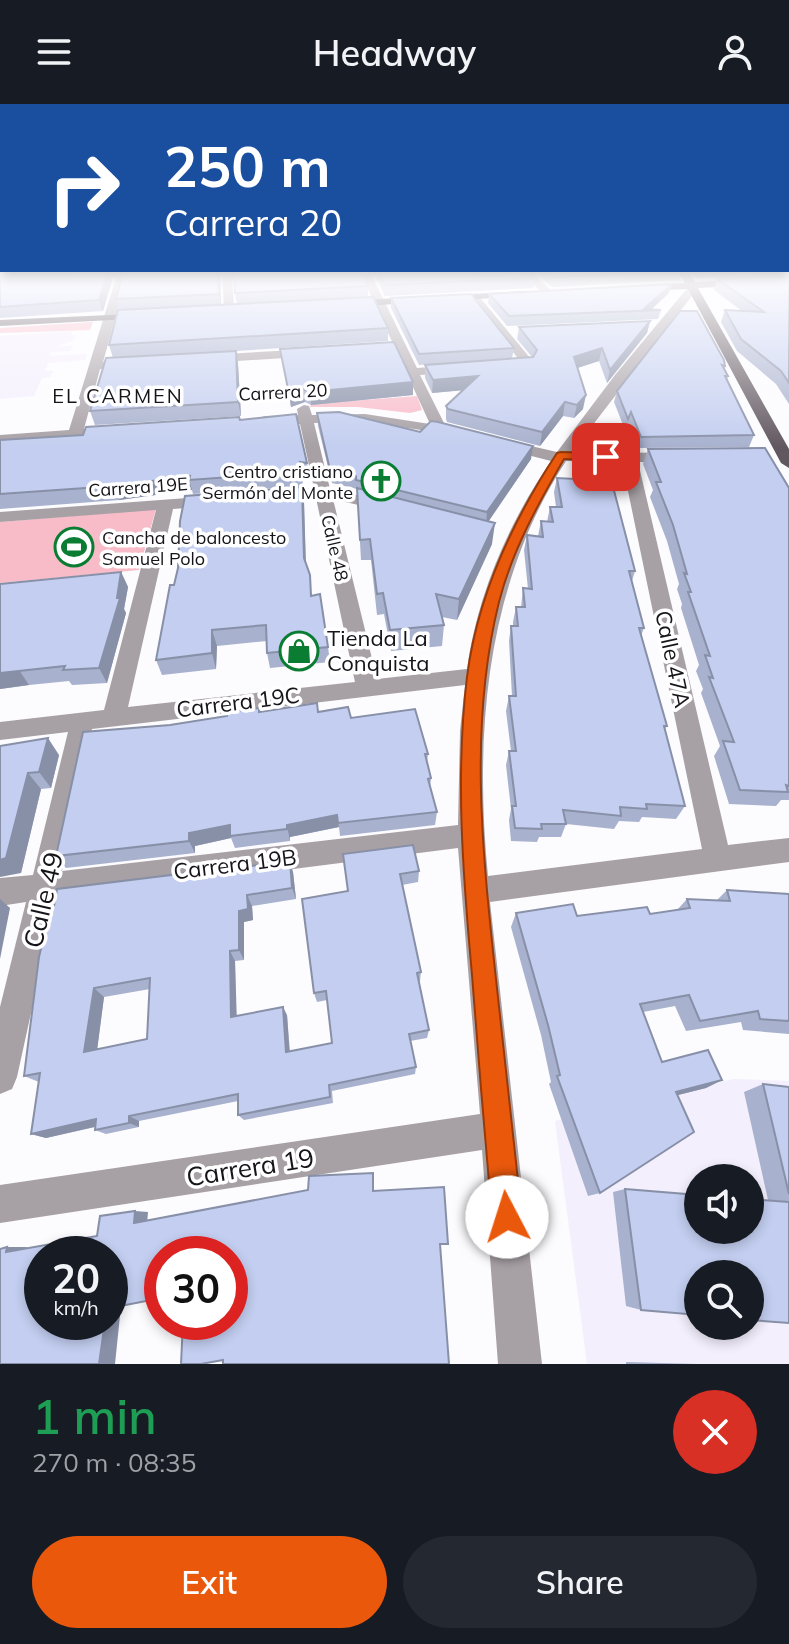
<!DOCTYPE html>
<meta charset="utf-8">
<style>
body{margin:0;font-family:Mulish,sans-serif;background:#242831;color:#f1f3f6;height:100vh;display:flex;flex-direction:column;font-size:30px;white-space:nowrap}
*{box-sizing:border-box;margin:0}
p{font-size:26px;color:#9ea1a6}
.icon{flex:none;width:44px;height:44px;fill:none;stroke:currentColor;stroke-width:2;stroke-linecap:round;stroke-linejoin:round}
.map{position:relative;height:1260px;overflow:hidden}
.details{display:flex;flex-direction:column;background:#171b24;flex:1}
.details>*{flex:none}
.top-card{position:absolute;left:0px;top:0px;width:790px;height:168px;box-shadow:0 4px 12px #0003;background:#1a4fa0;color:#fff;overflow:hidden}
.fabs{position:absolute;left:684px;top:1060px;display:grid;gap:16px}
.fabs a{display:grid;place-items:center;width:80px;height:80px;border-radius:50%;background:#171b24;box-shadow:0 4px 12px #0003;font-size:40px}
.speed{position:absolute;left:24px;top:1132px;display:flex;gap:16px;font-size:40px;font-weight:700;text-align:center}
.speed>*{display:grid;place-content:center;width:104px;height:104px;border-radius:50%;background:#171b24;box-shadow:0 4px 12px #0003;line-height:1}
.speed small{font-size:20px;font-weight:400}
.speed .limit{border:12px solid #d22;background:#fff;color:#111}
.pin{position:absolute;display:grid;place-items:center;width:68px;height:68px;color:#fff;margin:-34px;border-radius:16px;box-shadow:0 4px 12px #0006}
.me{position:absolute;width:88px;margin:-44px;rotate:355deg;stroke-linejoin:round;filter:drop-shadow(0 0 6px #0008)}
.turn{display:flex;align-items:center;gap:28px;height:168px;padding:0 32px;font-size:36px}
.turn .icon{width:104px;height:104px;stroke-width:2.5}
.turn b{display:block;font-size:56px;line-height:68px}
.round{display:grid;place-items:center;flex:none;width:84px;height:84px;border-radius:42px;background:#242831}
.headline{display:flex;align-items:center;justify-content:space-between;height:136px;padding:0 32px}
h1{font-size:48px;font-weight:600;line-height:60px;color:#1e9e55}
.button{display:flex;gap:16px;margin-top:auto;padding:16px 32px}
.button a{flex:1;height:92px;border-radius:48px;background:#ea580c;color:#fff;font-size:32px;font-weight:600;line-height:92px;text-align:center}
.button a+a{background:#242831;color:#f1f3f6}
header{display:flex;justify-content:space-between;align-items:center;height:104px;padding:0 32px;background:#171b24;font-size:36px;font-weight:600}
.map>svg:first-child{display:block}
.built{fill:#f4effd;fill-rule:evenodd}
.green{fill:#f8bcc9}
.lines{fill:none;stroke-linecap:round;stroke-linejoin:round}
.minor{fill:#a7a0a5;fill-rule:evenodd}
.major{fill:#61575f;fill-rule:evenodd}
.wall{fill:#a8b1ce;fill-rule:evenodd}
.shaded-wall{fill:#8890a8}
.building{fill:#c3cef0;stroke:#8890a8;stroke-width:2;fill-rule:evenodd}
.route{fill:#ea580c;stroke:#983908;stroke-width:2}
.labels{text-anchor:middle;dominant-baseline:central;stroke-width:7;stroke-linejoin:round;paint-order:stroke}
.far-street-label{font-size:18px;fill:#161419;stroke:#fff}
.far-poi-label{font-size:18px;fill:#161419;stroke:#fff;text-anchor:end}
.far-neighbourhood-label{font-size:20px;letter-spacing:2px;fill:#161419;stroke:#fff}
.poi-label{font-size:22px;fill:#161419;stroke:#fff;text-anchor:start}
.street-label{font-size:22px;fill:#161419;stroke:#fff}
.near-street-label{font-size:26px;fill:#161419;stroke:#fff}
</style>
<header><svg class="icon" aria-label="menu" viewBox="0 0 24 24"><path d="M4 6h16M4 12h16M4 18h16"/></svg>Headway<svg class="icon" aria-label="person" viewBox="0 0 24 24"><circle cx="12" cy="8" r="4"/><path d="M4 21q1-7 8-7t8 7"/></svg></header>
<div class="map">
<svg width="789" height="1260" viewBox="0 0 789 1260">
<rect width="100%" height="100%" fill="#fcfbfe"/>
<path class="built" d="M 72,227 L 71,231 L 76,231 L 73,237 L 55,243 L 72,242 L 70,247 L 51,248 L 49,252 L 87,250 L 85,256 L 48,259 L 45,267 L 53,267 L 50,273 L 42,274 L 34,292 L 0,295 L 0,232 Z
M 734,975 L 789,977 L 789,1260 L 587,1260 L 555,1017 ZM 698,1074 L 750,1074 L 750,1126 L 698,1126 ZM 698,1170 L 750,1170 L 750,1222 L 698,1222 Z"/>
<path class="green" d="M 93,218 L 90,226 L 0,229 L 0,224 Z
M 417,292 L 422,306 L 410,309 L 358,303 L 310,303 L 311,300 Z
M 156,405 L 139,466 L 0,479 L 0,418 Z"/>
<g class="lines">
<path class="minor" d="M 79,168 L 122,168 L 127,171 L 103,258 L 136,255 L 142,259 L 136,263 L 100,265 L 84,325 L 116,323 L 123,327 L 116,331 L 0,339 L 0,331 L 69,326 L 116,174 L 76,173 Z
M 222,168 L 232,168 L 234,206 L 229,209 L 224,206 Z
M 360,168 L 370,168 L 417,264 L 458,261 L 464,265 L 458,269 L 420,271 L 446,323 L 463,326 L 463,332 L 365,318 L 314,319 L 330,385 L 394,399 L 396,403 L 388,408 L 333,395 L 377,575 L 467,565 C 477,491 509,418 551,357 L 496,343 L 493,340 L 501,335 L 557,348 L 615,271 L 689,182 L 698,184 L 572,348 L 679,349 L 687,354 L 679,359 L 638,358 L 728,741 L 789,734 L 789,758 L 490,798 L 542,1260 L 498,1260 L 482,1046 L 0,1119 L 0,1081 L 480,1010 L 458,744 L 56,795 L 17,973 L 12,985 L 0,990 L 0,903 L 26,798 L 0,802 L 0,774 L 33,771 L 68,628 L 0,636 L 0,618 L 104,606 L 156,406 L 0,418 L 0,408 L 214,392 L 222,397 L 214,402 L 173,405 L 128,603 L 355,578 L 316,394 L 270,397 L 262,392 L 270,387 L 314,384 L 300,320 L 264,320 L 257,316 L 264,312 L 298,311 L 297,305 L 304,301 L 309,302 L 312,311 L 365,310 L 430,320 ZM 566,357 L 622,358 L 702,745 L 488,772 C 474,628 486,480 566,357 ZM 465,581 L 460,627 L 458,721 L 62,767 L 92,625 Z
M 521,168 L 531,168 L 552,187 L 552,191 L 544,191 Z
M 470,191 L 478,191 L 531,255 L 533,258 L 528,265 L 499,266 L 499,260 L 521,258 L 470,195 Z
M 312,245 L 316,246 L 316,252 L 205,259 L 199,255 L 205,251 Z"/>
<path class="major" d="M 679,168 L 689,168 L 695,178 L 789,173 L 789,179 L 698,184 L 789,345 L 789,364 L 781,359 L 688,185 L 641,187 L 636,184 L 641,181 L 685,179 Z
M 521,187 L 526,190 L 525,192 L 346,203 L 341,200 L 346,197 Z
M 153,209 L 155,211 L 149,214 L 0,222 L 0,216 Z"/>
</g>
<path class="wall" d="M 0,168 L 59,168 L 0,169 Z
M 109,168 L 112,177 L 103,207 L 0,214 L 0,170 Z
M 123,168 L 220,168 L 221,201 L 237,200 L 235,189 L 368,182 L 368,193 L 388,224 L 388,237 L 236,247 L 238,260 L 241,312 L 95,321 L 90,307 L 113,254 L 109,241 L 119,206 L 116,195 Z
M 373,168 L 528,168 L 534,174 L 533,184 L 385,192 Z
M 535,168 L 683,168 L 680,176 L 552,183 Z
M 691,168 L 789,168 L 789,170 L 697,175 Z
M 789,172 L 789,300 L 776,280 L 737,247 L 721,218 L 725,206 L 742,207 L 714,186 L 717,175 Z
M 669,189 L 651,206 L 661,206 L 658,215 L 507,222 L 488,199 L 489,190 Z
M 391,194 L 514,244 L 512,254 L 419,261 L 391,204 Z
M 650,217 L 647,229 L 607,279 L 599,257 L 577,264 L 583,305 L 574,314 L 563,312 L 540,342 L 447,318 L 446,315 L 446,302 L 463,286 L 432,289 L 425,274 L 425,261 L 532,253 L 517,235 L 519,223 Z
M 280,245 L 413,291 L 311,301 L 305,298 L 291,303 Z
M 725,262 L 724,265 L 728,272 L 727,276 L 754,331 L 749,343 L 638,344 L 628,319 L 625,326 L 614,298 L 617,287 Z
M 317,309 L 531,355 L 488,418 L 492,440 L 457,516 L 442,513 L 444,521 L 442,542 L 391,547 L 384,510 L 377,511 L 371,456 L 361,456 L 357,385 L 332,379 L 318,322 Z
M 240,316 L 307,359 L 309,373 L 302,371 L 303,382 L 193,390 L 192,386 L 119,396 L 0,405 L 0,336 L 83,331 Z
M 648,345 L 789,384 L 789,696 L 781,696 L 776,702 L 729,700 L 714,652 L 720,642 L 701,589 L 703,585 L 696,567 L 699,561 L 681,504 L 682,500 L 677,485 L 679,480 L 667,437 L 650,393 L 653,386 L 643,360 Z
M 576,354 L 635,467 L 632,477 L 644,524 L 641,532 L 667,622 L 665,625 L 685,702 L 676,715 L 642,713 L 639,718 L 619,717 L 614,725 L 566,720 L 561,733 L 539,733 L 537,738 L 511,737 L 509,716 L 511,705 L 506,661 L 509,647 L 511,647 L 506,607 L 509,592 L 512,592 L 509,537 L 511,522 L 513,522 L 513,518 L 516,503 L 521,503 L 523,484 L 528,485 L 524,446 L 527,431 L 538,432 L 541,417 L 547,418 L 550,403 L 556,403 L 554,388 L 557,374 L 572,375 Z
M 302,383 L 304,398 L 306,459 L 312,491 L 328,543 L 330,558 L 270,564 L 267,549 L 267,537 L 217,542 L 216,565 L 162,571 L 156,556 L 174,481 Z
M 121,468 L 128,483 L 124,505 L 126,509 L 107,579 L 72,581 L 69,577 L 29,581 L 0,585 L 0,480 Z
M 260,607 L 318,608 L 351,614 L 428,650 L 427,658 L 431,674 L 430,684 L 437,708 L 435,721 L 340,732 L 339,723 L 290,733 L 290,737 L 235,744 L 231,734 L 195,742 L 195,749 L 66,764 L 56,752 L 170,621 Z
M 0,642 L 59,651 L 51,684 L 41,685 L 21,769 Z
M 343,750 L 419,767 L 418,778 L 402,781 L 421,868 L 420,877 L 419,878 L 429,926 L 427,934 L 410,937 L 416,963 L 415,970 L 332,987 L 333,999 L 244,1016 L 238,1011 L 238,997 L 139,1017 L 139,1023 L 106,1030 L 95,1026 L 95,1023 L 46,1034 L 31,1030 L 39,978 L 24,972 L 39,853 L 189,772 L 293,768 L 296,795 L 252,802 L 253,816 L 244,818 L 244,856 L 235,857 L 236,912 L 287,911 L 290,948 L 332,939 L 327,896 L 317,898 L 314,889 L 348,787 ZM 150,885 L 147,935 L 97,945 L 104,893 Z
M 727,786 L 789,790 L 789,930 L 743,926 L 741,918 L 686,927 L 675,902 L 643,908 L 662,958 L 722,976 L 706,984 L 678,991 L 600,1089 L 588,1092 L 549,980 L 551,978 L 541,931 L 511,823 L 516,809 L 577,812 L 650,810 L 677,806 L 687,795 L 716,797 Z
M 763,980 L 789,983 L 789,1219 L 641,1206 L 626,1202 L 613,1088 L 625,1085 L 768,1096 L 744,988 Z
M 626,1258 L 698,1260 L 699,1260 L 626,1260 Z"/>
<path class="shaded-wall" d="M 109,168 L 112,177 L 103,207 L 99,196 Z
M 218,168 L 220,168 L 221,201 L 219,190 Z
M 672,180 L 669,189 L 650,206 L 644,205 Z
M 650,217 L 647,229 L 607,279 L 610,266 Z
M 602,244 L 599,257 L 571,266 L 574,253 Z
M 236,247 L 238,260 L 241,312 L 238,298 Z
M 478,272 L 477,285 L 432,289 L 433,276 Z
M 413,278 L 413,291 L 311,301 L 310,288 Z
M 303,285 L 305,298 L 291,303 L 289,290 Z
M 586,291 L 583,305 L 574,314 L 577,301 Z
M 565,298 L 563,312 L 540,342 L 542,328 Z
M 533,342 L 531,355 L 486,421 L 487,408 Z
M 190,372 L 189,376 L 192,386 L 119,396 L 114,382 Z
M 302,383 L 304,398 L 306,469 L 304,454 Z
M 495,419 L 492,440 L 457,516 L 459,495 Z
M 121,468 L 128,483 L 124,505 L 126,509 L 107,579 L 99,564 L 117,494 Z
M 212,526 L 217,542 L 216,565 L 212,549 Z
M 19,566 L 29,581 L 0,585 L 0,569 Z
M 48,634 L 59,651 L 51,684 L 39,668 Z
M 28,669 L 41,685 L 21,769 L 0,773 L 0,756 Z
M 337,711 L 339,723 L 290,733 L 290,737 L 287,721 Z
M 230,721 L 231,734 L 195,742 L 195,749 L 189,737 L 189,729 Z
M 290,756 L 293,768 L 296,795 L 292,784 Z
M 247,791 L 252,802 L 253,816 L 244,818 L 244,856 L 239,846 L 239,807 Z
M 0,795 L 10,804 L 0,855 Z
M 230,847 L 235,857 L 237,921 L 231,913 Z
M 94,884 L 104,893 L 96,955 L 84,948 Z
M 283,903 L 287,911 L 290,955 L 286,948 Z
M 722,976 L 706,984 L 662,995 L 676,988 Z
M 129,1012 L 139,1017 L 139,1023 L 129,1019 Z
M 96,1015 L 107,1020 L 46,1034 L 31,1030 Z
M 135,1107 L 148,1108 L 147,1120 L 134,1119 Z
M 7,1143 L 27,1143 L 26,1147 L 6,1148 Z
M 121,1202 L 115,1260 L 99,1260 L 105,1218 L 110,1218 L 110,1204 Z"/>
<path class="building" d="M 81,168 L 108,168 L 99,196 L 0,203 L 0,170 Z
M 123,168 L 218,168 L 219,190 L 116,195 Z
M 234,168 L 361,168 L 368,182 L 235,189 Z
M 378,168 L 528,168 L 534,174 L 385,181 Z
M 548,168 L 648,168 L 554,173 Z
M 789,172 L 789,279 L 781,267 L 741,235 L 725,206 L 764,208 L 717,175 Z
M 672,180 L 644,205 L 661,206 L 509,212 L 489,190 Z
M 471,190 L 514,244 L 419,250 L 391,194 Z
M 373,193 L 388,224 L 109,241 L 118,206 Z
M 680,207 L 697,207 L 724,256 L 725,262 L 722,261 L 728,272 L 725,272 L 754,331 L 641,333 L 631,308 L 628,315 L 617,287 Z
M 650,217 L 610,266 L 602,244 L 574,253 L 586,291 L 577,301 L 565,298 L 542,328 L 448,305 L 446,302 L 478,272 L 433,276 L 425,261 L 533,253 L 537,246 L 519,223 Z
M 394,238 L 413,278 L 310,288 L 303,285 L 289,290 L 280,245 Z
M 236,247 L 238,298 L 90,307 L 106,254 Z
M 339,308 L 420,328 L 431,317 L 438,318 L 533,342 L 487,408 L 356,376 L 356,372 L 330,366 L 317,309 Z
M 296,310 L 307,359 L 300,358 L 301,368 L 189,376 L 190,372 L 114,382 L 0,390 L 0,336 L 83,331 L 86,323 L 239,313 L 240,316 Z
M 765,344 L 789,384 L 789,682 L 786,681 L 788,688 L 740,686 L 723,637 L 734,638 L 709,573 L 713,574 L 705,551 L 710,552 L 688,488 L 691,488 L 684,469 L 687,470 L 673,421 L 656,378 L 661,378 L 648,345 Z
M 605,352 L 635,467 L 629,467 L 644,524 L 639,524 L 667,622 L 664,622 L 685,702 L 646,700 L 647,705 L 620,703 L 621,712 L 563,706 L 566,720 L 541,720 L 542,725 L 515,724 L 512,702 L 516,702 L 509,647 L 516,647 L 509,592 L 516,592 L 511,522 L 518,522 L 516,503 L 525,503 L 523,484 L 532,485 L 527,431 L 543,433 L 541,417 L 553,418 L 550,403 L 562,403 L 557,374 L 575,375 L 574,368 L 579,368 L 576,354 Z
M 302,383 L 304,454 L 310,471 L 311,492 L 320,490 L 328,543 L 267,549 L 266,521 L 212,526 L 212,549 L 156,556 L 170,481 L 174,481 L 178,464 L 180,417 L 185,392 Z
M 357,384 L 495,419 L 459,495 L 436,490 L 444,521 L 390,526 L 383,489 L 377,490 L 370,435 L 360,436 Z
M 121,468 L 117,494 L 120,494 L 99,564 L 63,566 L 65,562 L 0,569 L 0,480 Z
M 317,599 L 318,608 L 348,603 L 351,614 L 415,605 L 428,650 L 425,650 L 431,674 L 428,675 L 437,708 L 338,719 L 337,711 L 287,721 L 287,725 L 230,732 L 230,721 L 189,729 L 189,737 L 56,752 L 83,628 L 170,621 L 227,612 L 227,608 L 259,604 L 259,608 Z
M 48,634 L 39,668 L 28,669 L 6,754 L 0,756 L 0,642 Z
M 413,741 L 419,767 L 400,770 L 421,868 L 417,869 L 429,926 L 409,930 L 416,963 L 329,981 L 330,993 L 238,1011 L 238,990 L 129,1012 L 129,1019 L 95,1026 L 96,1015 L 31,1030 L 40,969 L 24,972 L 39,853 L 51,803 L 54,802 L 57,785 L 188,769 L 188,772 L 290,756 L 292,784 L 247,791 L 248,805 L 239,807 L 239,846 L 230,847 L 231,913 L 283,903 L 286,948 L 332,939 L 326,887 L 314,889 L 302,795 L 348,787 L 343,750 ZM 150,874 L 147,935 L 84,948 L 94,884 Z
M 727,786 L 789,790 L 789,917 L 760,915 L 758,907 L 700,917 L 689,891 L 640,900 L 662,958 L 708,946 L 722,976 L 676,988 L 694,1028 L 600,1089 L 557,972 L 560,971 L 548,921 L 516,809 L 573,800 L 577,812 L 647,803 L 650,810 L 690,804 L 687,795 L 730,797 Z
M 763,980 L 789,983 L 789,1090 Z
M 373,1069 L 373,1087 L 444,1083 L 448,1140 L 440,1140 L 449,1260 L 223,1260 L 223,1256 L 201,1260 L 181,1260 L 183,1218 L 230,1218 L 230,1150 L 162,1150 L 162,1194 L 110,1204 L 110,1150 L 42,1150 L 42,1218 L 105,1218 L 99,1260 L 0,1260 L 0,1145 L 7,1143 L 6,1148 L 97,1132 L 100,1112 L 135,1107 L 134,1119 L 308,1086 L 309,1072 Z
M 625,1085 L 698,1091 L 698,1126 L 750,1126 L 750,1095 L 789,1098 L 789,1219 L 750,1216 L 750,1170 L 698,1170 L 698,1211 L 641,1206 Z"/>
<linearGradient id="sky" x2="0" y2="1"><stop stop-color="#6db2e8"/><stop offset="0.49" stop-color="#fefdff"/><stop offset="1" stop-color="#fefdff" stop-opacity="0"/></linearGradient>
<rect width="789" height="344" fill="url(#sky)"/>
<path class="route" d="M 561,348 L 606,349 L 612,353 L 606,357 L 564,355 C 538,400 512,447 499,498 C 469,619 482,744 495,866 C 504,948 513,1031 522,1113 L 517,1124 L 507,1128 L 497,1124 L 492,1113 C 485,1032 478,952 472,871 C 463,772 455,672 467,573 C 477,493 513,416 557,349 Z"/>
<defs>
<symbol id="church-ring" viewBox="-11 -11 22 22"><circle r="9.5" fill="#fff" stroke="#0b7d33" stroke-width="1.5"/><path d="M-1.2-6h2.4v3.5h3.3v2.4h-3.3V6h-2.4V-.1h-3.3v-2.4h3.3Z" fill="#0b7d33"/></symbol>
<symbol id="stadium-ring" viewBox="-11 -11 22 22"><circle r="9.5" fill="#fff" stroke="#0b7d33" stroke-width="1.5"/><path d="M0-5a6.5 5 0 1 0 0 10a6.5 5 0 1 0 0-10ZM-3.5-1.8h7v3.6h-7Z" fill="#0b7d33"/></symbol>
<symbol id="shop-ring" viewBox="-11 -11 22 22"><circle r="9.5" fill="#fff" stroke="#0b7d33" stroke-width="1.5"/><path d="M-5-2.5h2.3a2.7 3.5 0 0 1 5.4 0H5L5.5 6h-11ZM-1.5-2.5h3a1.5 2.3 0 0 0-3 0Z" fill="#0b7d33"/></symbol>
</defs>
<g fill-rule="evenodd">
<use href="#church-ring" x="359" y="355" width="44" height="44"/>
<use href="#stadium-ring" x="52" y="421" width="44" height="44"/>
<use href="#shop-ring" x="277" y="525" width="44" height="44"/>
</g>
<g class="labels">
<g class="far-street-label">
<text transform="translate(283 288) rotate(-3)">Carrera 20</text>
<text transform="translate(138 383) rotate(-4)">Carrera 19E</text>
<text transform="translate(335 444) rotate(77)">Calle 48</text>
</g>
<g class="far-poi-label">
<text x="353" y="367">Centro cristiano<tspan x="353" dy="21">Sermón del Monte</tspan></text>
<text x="102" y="433" text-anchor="start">Cancha de baloncesto<tspan x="102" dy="21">Samuel Polo</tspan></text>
</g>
<g class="far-neighbourhood-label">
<text x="118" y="291">EL CARMEN</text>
</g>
<g class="poi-label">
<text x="327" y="534">Tienda La<tspan x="327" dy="25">Conquista</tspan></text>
</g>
<g class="street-label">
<text transform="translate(673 555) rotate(78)">Calle 47A</text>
<text transform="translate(238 598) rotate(-7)">Carrera 19C</text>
<text transform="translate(235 760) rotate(-7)">Carrera 19B</text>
</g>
<g class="near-street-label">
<text transform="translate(43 796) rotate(-77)">Calle 49</text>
<text transform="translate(250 1063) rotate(-9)">Carrera 19</text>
</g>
</g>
</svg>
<div class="fabs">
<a><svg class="icon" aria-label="sound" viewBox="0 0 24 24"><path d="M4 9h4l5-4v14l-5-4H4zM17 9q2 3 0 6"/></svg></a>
<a><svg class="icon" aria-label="search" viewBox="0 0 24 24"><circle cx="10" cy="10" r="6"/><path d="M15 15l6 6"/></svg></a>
</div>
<div class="speed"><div>20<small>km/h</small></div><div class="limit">30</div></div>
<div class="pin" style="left:606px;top:353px;background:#d93025"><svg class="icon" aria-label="arrive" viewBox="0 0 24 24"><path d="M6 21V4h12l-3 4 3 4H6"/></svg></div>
<svg class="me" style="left:507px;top:1113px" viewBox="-20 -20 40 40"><circle r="19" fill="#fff"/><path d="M0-13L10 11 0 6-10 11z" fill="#ea580c"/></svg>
<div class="top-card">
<div class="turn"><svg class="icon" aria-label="right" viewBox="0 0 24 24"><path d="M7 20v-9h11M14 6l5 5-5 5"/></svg><div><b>250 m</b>Carrera 20</div></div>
</div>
</div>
<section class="details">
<div class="headline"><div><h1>1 min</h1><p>270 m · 08:35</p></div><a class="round" style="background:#d93025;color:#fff"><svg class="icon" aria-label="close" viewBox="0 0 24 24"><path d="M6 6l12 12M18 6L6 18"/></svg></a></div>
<div class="button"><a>Exit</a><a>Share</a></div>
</section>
